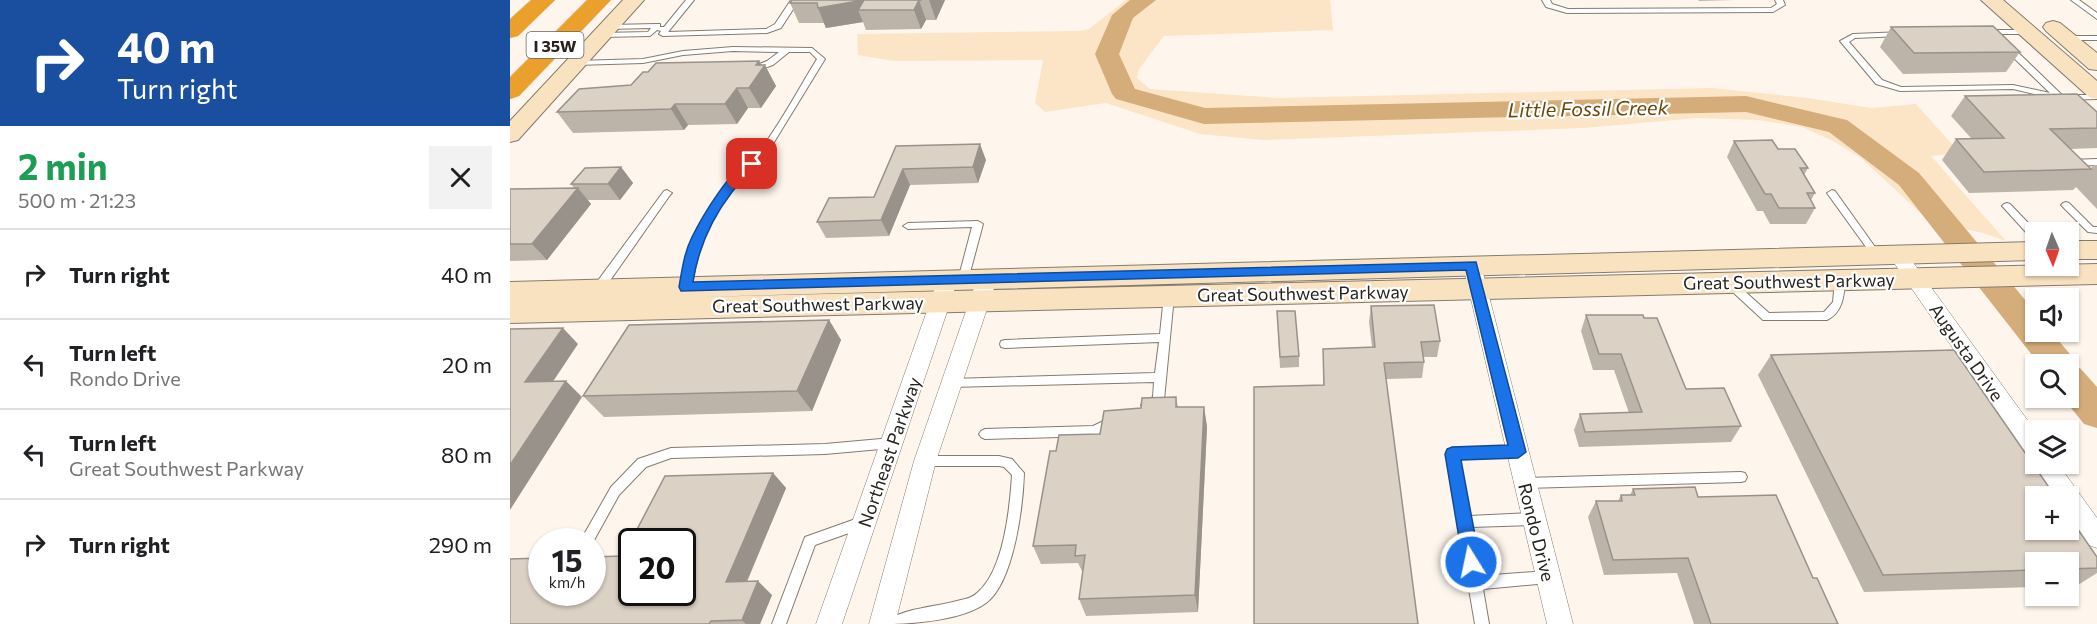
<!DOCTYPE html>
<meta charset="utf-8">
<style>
body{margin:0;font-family:Commissioner,sans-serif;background:#f2f2f2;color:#202124;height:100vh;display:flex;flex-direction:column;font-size:22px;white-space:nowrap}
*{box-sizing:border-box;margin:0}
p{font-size:20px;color:#757577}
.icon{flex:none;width:33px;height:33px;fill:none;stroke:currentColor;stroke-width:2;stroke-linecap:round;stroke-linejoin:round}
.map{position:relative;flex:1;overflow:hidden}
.sheet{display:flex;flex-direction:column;background:#fff;width:510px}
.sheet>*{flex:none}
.banner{background:#1a4fa0;color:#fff;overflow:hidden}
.needle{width:39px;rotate:178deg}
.controls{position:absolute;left:1515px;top:222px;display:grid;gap:12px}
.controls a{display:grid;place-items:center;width:54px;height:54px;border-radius:0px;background:#fff;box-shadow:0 2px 4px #0004;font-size:30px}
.speed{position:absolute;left:18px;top:528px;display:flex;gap:12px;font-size:30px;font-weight:700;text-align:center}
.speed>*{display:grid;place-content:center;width:78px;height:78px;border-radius:50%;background:#fff;box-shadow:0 2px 4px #0004;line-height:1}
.speed small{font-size:15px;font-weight:400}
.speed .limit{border:3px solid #111;border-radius:9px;background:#fff;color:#111}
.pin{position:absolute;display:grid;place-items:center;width:51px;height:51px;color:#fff;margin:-26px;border-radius:12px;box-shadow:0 3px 9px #0006}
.me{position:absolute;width:66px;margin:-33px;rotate:350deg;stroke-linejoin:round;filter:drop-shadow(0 0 4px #0008)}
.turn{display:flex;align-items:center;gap:21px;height:126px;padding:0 18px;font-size:27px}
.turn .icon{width:78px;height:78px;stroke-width:2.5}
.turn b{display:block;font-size:42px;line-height:51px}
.round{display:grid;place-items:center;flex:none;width:63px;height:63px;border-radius:0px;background:#f2f2f2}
.headline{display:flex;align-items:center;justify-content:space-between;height:102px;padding:0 18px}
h1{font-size:36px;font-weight:700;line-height:45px;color:#1e9e55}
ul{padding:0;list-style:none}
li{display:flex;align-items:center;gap:18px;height:90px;padding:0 18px;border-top:2px solid #e0e0e0}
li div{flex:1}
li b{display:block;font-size:22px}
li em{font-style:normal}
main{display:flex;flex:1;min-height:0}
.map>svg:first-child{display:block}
.green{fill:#fce4c6}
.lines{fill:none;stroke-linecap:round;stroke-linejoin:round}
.river{fill:#d4ad7b;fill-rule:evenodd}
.lane-casing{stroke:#847b70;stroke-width:2}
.street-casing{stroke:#847b70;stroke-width:1}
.secondary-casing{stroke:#847b70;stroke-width:2}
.highway-casing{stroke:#d8d7d6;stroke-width:1}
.lane{fill:#fff;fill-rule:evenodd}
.street{fill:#fff;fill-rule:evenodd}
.secondary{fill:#f9e2c0;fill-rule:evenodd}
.highway{fill:#eba02c;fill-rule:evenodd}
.wall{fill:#bcb4a9}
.shaded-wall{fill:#99928a}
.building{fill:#dbd1c5;stroke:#99928a;stroke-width:1.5;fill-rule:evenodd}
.route{fill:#1a73e8;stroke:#114b97;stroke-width:1.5}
.labels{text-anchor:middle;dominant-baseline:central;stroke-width:4.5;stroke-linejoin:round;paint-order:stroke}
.shield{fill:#fff;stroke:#676562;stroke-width:1.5}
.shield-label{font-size:16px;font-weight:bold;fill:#26231e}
.street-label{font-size:18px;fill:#26231e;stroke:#fff}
.water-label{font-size:20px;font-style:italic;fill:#6d4708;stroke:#fff}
</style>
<main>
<section class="sheet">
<div class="banner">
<div class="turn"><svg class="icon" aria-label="right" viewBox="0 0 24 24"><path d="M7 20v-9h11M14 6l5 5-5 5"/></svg><div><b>40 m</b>Turn right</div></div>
</div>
<div class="headline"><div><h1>2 min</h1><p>500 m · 21:23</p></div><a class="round"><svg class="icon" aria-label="close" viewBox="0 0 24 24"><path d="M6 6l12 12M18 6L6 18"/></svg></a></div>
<ul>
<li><svg class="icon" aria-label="right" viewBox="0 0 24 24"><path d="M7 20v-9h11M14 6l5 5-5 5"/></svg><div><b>Turn right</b></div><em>40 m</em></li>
<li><svg class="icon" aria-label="left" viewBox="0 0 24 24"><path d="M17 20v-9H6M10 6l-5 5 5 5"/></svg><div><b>Turn left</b><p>Rondo Drive</p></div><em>20 m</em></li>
<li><svg class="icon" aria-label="left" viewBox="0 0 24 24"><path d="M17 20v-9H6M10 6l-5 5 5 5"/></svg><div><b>Turn left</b><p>Great Southwest Parkway</p></div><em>80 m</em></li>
<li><svg class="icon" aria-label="right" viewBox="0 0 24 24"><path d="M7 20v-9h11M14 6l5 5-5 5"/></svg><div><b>Turn right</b></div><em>290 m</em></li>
</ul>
</section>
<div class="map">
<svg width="1587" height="624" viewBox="0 0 1587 624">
<rect width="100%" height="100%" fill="#fef6ec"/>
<path class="green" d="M 616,0 L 820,0 L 823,30 L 654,36 L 629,69 L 627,78 L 640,89 L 768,98 L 1202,88 L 1298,98 L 1361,108 L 1406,104 L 1450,153 L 1421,156 L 1496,241 L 1473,233 L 1419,221 L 1351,158 L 1323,141 L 1292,127 L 1248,120 L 1188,118 L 1074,128 L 753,140 L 690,134 L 596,103 L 535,112 L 525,103 L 533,60 L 383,61 L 348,55 L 347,34 L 569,31 L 579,29 Z"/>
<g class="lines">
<path class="river" d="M 620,0 L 646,0 L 623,18 L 609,54 L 625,89 L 695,108 L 1236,96 L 1328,118 L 1337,120 L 1409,173 L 1526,313 L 1526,332 L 1541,332 L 1560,354 L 1564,366 L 1570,368 L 1587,387 L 1587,428 L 1574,424 L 1553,398 L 1558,398 L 1558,364 L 1529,364 L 1389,185 L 1319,132 L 1236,112 L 694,124 L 606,99 L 602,94 L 585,54 L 602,15 Z"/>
<defs>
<path id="lane" d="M 176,0 L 184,0 L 158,32 L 256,29 L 265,24 L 281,0 L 289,0 L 271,28 L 257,33 L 153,36 L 149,34 L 151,31 L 147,30 L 140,36 L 92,37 L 88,35 L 92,33 L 138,32 L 141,28 L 97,29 L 97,25 L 100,25 L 147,24 L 150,24 L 150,27 L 154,27 Z
M 1032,0 L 1040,0 L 1042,4 L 1058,9 L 1261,8 L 1267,4 L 1265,0 L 1273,0 L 1275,5 L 1263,12 L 1057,13 L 1036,7 Z
M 1561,0 L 1569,0 L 1587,13 L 1587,19 Z
M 1479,30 L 1523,30 L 1524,32 L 1520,34 L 1489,34 L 1552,95 L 1587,95 L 1587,99 L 1550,100 L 1503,89 L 1390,91 L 1366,84 L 1330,41 L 1343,34 L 1394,32 L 1395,34 L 1391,36 L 1345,38 L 1339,42 L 1372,80 L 1391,87 L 1503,85 L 1540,93 L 1479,34 Z
M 1552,36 L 1587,36 L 1587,40 L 1552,40 Z
M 223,47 L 302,48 L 315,59 L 258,152 L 223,189 L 207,210 L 190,247 L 181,287 L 176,291 L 171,287 C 178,248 192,213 218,183 C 230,170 243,160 253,146 C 273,119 289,88 307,59 L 300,52 L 279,52 L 263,65 L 242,72 L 238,70 L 239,68 L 257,61 L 269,52 L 223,51 L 173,55 L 133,63 L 66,65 L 62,63 L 66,61 L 133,59 L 173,51 Z
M 1587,159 L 1587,165 L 1560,166 L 1556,163 L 1560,160 Z
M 157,190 L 162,193 L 160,195 L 92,292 L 84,292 L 83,289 L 84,286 L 154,191 Z
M 1322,190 L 1325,191 L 1370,254 L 1372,256 L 1370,258 L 1364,258 L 1317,193 Z
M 1556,202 L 1559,203 L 1583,227 L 1587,227 L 1587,233 L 1578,232 L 1551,205 L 1553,203 Z
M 1497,203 L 1500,204 L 1527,232 L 1526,241 L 1523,240 L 1494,208 L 1492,206 L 1494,204 Z
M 468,221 L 473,224 L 458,280 L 453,284 L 448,280 L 462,227 L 398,229 L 393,226 L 398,223 Z
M 1330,276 L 1335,280 C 1334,296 1333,312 1317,320 L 1253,320 L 1213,283 L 1214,280 L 1222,280 L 1259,313 L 1314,312 L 1323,302 L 1325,280 Z
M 659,292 L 664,296 L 654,400 C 651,406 639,410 633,408 L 631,405 L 633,402 L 643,397 L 644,382 L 441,387 L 437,386 L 435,383 L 437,380 L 441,379 L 645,373 L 649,342 L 495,348 L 491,347 L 490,344 L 491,341 L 495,340 L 650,334 L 654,296 Z
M 604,416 L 608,418 L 610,421 L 608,424 L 584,436 L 475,439 L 471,437 L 469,434 L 471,431 L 475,429 L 583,426 Z
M 382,438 L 386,439 L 388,443 L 386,447 L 382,448 L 315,454 L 161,458 L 136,467 L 109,495 L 83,542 L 73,542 L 72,538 L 101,487 L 128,459 L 161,448 L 315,444 Z
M 1008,446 L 1012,447 L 1014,451 L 1012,455 L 1008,456 L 949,459 L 959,516 L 1024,513 L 1029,515 L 1030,519 L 1029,523 L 1024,525 L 961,527 L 970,576 L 1038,571 L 1043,573 L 1045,577 L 1043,581 L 1038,583 L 973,589 L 979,624 L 965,624 L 936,454 L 938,450 L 942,449 Z
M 415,456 L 489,456 L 502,459 L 514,473 C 513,506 504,582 476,603 C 453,620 404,624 377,624 L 379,619 C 401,607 426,607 451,600 C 456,599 463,597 467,593 C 494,571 500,507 502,475 L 494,467 L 489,466 L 415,466 L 411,465 L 409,461 L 411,457 Z
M 1231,472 L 1235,473 L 1237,477 L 1235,481 L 1231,482 L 1015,488 L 1011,487 L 1009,483 L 1011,479 L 1015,478 Z
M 354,516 L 359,518 L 360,522 L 359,526 L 305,545 L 276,624 L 262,624 L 295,537 Z"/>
<path id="street" d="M 1388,249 L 1394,250 L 1526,432 L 1526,459 L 1518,457 L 1382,260 L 1379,255 L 1382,250 Z
M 962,258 L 969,260 L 971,265 L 1063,624 L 1037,624 L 953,265 L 955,260 Z
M 435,281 L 442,283 L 445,288 L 332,624 L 306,624 L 425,288 L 428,283 Z
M 474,281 L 481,283 L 484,288 L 426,461 L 385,624 L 359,624 L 404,461 L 464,288 L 467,283 Z
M 1526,460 L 1526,464 L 1548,464 L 1587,518 L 1587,548 L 1579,545 L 1558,516 L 1558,496 L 1545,496 L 1524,464 Z"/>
<path id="secondary" d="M 113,0 L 134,0 L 8,140 L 0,142 L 0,121 Z
M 1471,0 L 1493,0 L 1587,81 L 1587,99 L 1579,97 Z
M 1543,21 L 1550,23 L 1587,53 L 1587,70 L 1579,69 L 1536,31 L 1533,27 L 1536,23 Z
M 1558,241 L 1587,241 L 1587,259 L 1558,259 Z
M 1526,242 L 1526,260 L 187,297 L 1587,264 L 1587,284 L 0,323 L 0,282 Z"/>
<path id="highway" d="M 21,0 L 45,0 L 8,36 L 0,38 L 0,19 Z
M 77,0 L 101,0 L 9,96 L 0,99 L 0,77 Z"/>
</defs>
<use href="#lane" class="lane-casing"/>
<use href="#street" class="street-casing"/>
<use href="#secondary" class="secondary-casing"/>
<use href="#highway" class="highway-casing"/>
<use href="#lane" class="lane"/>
<use href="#street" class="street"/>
<use href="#secondary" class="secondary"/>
<use href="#highway" class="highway"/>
</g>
<path class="wall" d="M 282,0 L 435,0 L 426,20 L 416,20 L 411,29 L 356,30 L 353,22 L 316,28 L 314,23 L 289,23 L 280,3 Z
M 1188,0 L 1223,0 L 1189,1 Z
M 1381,27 L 1510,52 L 1496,72 L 1393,74 L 1370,47 Z
M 249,61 L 266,86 L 251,108 L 238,108 L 227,124 L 178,125 L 174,130 L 63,133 L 47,112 L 121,85 Z
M 1455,96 L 1587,112 L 1587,148 L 1560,149 L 1580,169 L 1584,165 L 1587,165 L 1587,209 L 1566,187 L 1563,190 L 1459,193 L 1432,160 L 1446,139 L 1461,138 L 1441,116 Z
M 1224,141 L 1268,149 L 1298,168 L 1294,175 L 1305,193 L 1301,200 L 1305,208 L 1296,224 L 1260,224 L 1253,211 L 1247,211 L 1217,157 Z
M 386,146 L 476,160 L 468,183 L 400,185 L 379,236 L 316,238 L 307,222 L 364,197 Z
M 111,167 L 123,183 L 110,200 L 78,200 L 81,204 L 37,260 L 0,261 L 0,189 L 64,188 L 61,184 Z
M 861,306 L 930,341 L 927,357 L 913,357 L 914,362 L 912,378 L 877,379 L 813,385 L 813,349 L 862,347 L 859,322 Z
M 767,311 L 789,356 L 789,367 L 770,368 Z
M 1076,315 L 1134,318 L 1176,389 L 1231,426 L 1221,442 L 1069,447 L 1064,430 L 1070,414 L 1119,413 L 1104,370 L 1083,370 L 1071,331 Z
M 319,320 L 331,340 L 302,411 L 94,417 L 73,396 Z
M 1261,355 L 1587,557 L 1587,573 L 1568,585 L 1558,586 L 1558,562 L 1526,562 L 1526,587 L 1354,592 L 1248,375 Z
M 666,397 L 668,407 L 694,407 L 697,427 L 688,612 L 576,616 L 569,599 L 573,573 L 568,563 L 531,564 L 523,546 L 590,434 L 631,408 Z
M 263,473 L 276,488 L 237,582 L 262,595 L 250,624 L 0,624 Z
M 1123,489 L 1188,497 L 1303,578 L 1328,624 L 1184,624 L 1167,573 L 1094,575 L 1078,517 L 1086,501 L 1108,501 L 1111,495 L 1120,495 Z"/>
<path class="shaded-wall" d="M 354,0 L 348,10 L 353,22 L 316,28 L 308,8 Z
M 409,0 L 416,20 L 411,29 L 404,10 Z
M 419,0 L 435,0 L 426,20 Z
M 249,61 L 253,69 L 255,65 L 266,86 L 251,108 L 239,88 L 246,65 Z
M 227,88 L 238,108 L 227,124 L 215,104 Z
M 165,104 L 178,125 L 174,130 L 161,109 Z
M 470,144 L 476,160 L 468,183 L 463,167 Z
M 111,167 L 123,183 L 110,200 L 98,184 Z
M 393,169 L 400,185 L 379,236 L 371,220 Z
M 68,188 L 81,204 L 37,260 L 22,244 Z
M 319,320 L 331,340 L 302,411 L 287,391 Z
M 53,328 L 68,344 L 32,398 L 15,382 Z
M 56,381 L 72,397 L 0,510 L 0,465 Z
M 694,407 L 697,427 L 688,612 L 685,595 Z
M 263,473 L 276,488 L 231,595 L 216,582 Z
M 248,581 L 262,595 L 250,624 L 236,624 L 232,620 Z"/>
<path class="building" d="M 282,0 L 412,0 L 409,0 L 404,10 L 348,10 L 354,0 L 308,8 L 307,3 L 280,3 Z
M 1483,26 L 1510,52 L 1404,53 L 1381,27 Z
M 249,61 L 246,65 L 255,65 L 239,88 L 227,88 L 215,104 L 165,104 L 161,109 L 47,112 L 69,89 L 121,85 L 133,72 L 138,72 L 146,63 Z
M 1567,94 L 1587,112 L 1587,128 L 1540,129 L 1581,169 L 1474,172 L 1446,139 L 1494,138 L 1455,96 Z
M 1262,140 L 1268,149 L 1285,149 L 1298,168 L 1290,168 L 1305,193 L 1297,193 L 1305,208 L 1269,208 L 1261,194 L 1255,194 L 1224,141 Z
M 470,144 L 463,167 L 393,169 L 371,220 L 307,222 L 319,198 L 364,197 L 386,146 Z
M 111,167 L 98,184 L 61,184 L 75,168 Z
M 68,188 L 22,244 L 0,244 L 0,189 Z
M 924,305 L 930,341 L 911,342 L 914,362 L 874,363 L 908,624 L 744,624 L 744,387 L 814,385 L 813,349 L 865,347 L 861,306 Z
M 767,311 L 785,311 L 789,356 L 770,357 Z
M 1076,315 L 1133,315 L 1134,318 L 1147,318 L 1176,389 L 1214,388 L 1231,426 L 1075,432 L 1070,414 L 1132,412 L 1111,354 L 1089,354 Z
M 319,320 L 287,391 L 73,396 L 119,325 Z
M 53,328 L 15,382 L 56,381 L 0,465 L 0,329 Z
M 1444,350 L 1545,496 L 1526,496 L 1526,530 L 1558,530 L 1558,515 L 1587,557 L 1587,568 L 1558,569 L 1558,562 L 1526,562 L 1526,570 L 1373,575 L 1261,355 Z
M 666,397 L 666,407 L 694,407 L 685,595 L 569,599 L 575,555 L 565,556 L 566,545 L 523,546 L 540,451 L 546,451 L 549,435 L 590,434 L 594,411 L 631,408 L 632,398 Z
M 263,473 L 216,582 L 248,581 L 232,620 L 201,621 L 199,624 L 0,624 L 0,559 L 32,558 L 32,592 L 82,592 L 82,557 L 113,556 L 155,476 ZM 122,542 L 172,542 L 172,592 L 122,592 Z
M 1185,487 L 1188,497 L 1266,495 L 1303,578 L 1307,578 L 1328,624 L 1201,624 L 1178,558 L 1103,560 L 1086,501 L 1112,501 L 1111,495 L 1125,495 L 1123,489 Z"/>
<path class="route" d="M 242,160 L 248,164 C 240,174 230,182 222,192 C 202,218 188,249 183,282 L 966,262 L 1016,452 L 1008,458 L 951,460 L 970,562 L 967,568 L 961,571 L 955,568 L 953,562 L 935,454 L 937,449 L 942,447 L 998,445 L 956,270 L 171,291 L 169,287 C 172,270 174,253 182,237 C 192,217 221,167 242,160 Z"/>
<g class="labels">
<rect class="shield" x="16.5" y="32" width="57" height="26" rx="4.5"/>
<g class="shield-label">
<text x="45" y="45">I 35W</text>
</g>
<g class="street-label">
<text transform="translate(1279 281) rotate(-1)">Great Southwest Parkway</text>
<text transform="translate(793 293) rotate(-1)">Great Southwest Parkway</text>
<text transform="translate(308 304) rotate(-1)">Great Southwest Parkway</text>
<text transform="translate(1457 352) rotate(55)">Augusta Drive</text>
<text transform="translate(379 452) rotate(-71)">Northeast Parkway</text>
<text transform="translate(1027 532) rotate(76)">Rondo Drive</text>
</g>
<g class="water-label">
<text transform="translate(1078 108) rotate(-1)">Little Fossil Creek</text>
</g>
</g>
</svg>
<div class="controls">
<a><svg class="needle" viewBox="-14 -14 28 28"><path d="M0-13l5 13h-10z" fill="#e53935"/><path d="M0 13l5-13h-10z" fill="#757577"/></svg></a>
<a><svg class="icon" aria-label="sound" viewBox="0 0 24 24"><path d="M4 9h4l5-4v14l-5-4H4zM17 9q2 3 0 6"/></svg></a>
<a><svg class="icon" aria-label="search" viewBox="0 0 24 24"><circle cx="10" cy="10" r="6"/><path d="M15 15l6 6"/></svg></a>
<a><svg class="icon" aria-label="layers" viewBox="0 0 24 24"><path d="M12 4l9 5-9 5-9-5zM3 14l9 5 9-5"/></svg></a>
<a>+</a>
<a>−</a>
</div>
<div class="speed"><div>15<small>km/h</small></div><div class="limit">20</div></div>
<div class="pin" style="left:242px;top:164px;background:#d93025"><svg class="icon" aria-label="arrive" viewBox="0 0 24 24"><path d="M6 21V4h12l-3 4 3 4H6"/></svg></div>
<svg class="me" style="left:961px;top:562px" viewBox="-20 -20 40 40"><circle r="17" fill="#1a73e8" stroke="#fff" stroke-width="3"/><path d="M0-11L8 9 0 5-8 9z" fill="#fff"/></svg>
</div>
</main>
